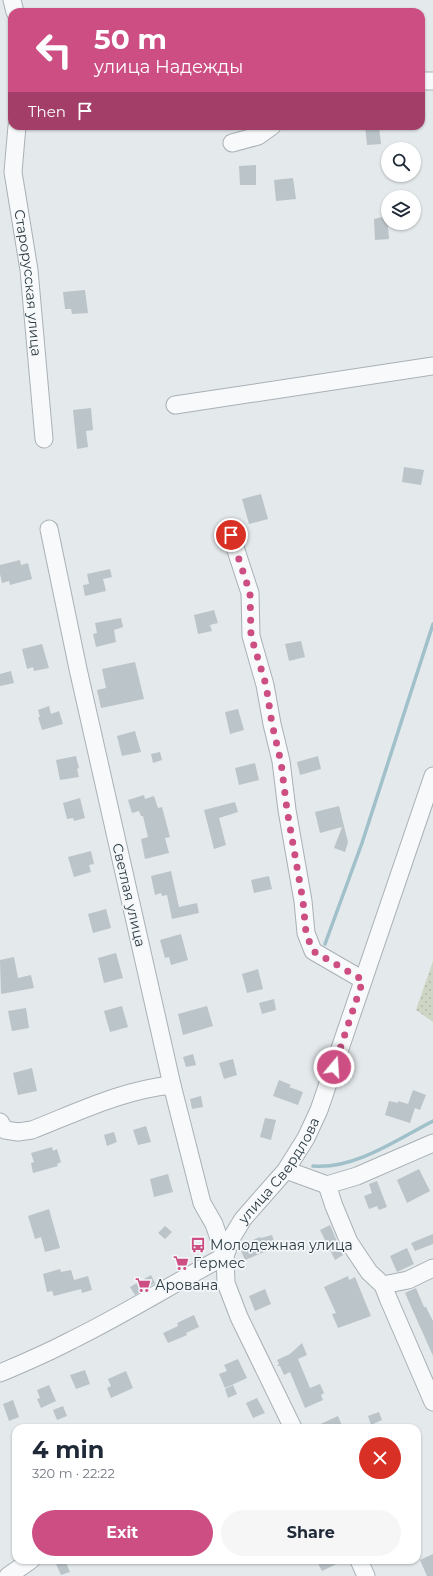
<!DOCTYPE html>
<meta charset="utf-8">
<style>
body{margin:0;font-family:Montserrat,sans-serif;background:#f6f6f7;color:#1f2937;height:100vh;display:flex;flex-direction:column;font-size:15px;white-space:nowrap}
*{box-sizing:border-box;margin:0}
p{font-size:13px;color:#747a83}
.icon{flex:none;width:22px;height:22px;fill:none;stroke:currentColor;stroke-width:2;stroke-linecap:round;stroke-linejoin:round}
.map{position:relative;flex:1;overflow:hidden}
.details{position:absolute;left:12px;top:1424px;width:409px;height:140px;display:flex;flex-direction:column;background:#fff;border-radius:12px;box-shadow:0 1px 3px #0004}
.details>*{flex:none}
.hud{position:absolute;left:8px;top:8px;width:417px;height:122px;border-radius:12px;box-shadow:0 1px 3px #0004;background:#cc4e83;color:#fff;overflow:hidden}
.fabs{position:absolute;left:381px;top:142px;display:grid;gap:8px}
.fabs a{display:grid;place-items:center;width:40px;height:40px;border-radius:50%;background:#fff;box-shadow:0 1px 3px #0004;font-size:20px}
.pin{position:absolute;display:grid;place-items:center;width:34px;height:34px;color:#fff;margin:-17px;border:2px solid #fff;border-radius:50%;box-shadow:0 1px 4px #0007}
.me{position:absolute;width:44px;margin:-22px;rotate:18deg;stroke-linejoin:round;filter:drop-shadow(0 0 3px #0008)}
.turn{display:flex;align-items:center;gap:14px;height:84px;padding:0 20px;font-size:18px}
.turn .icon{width:52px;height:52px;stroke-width:2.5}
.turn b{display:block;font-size:28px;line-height:34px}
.then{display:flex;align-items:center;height:38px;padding:0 20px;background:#0003;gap:8px;font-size:15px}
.round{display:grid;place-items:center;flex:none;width:42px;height:42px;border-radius:21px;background:#f6f6f7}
.summary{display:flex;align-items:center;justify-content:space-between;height:68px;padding:0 20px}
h1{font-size:24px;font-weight:700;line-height:30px}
.action{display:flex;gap:8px;margin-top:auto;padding:8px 20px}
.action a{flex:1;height:46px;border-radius:24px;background:#cc4e83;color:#fff;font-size:16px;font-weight:700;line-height:46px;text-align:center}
.action a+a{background:#f6f6f7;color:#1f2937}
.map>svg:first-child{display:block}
.grass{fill:url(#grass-dots)}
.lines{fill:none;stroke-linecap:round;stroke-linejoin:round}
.stream{stroke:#a0c0ca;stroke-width:3.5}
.building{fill:#bbc4c9}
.minor-casing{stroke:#a9b1b6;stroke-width:19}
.minor{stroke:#f7f9fa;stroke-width:17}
.route{stroke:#cc4e83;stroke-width:7;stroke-dasharray:0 12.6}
.labels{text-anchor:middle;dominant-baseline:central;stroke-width:3.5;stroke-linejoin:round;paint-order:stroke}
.street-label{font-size:14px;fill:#2c3b44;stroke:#f4f7f9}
.poi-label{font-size:14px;fill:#2c3b44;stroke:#f4f7f9;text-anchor:start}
</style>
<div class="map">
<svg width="433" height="1576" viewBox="0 0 433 1576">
<defs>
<pattern id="grass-dots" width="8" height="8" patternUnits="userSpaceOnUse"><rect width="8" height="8" fill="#ced5c5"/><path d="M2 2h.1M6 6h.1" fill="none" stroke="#b1b8aa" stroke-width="1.8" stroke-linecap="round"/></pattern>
</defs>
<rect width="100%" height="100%" fill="#e4e9ec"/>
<path class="grass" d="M 433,961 L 433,1022 L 416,1010 Z"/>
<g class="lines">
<path class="stream" d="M 325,944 L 362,843 L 433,624
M 313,1166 C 354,1170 398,1139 433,1121"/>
</g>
<path class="building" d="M 365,126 L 379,126 L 381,144 L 367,145 Z
M 256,165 L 256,185 L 240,185 L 239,166 Z
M 293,178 L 296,199 L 276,201 L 274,180 Z
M 387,216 L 389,239 L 375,240 L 374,219 Z
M 85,290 L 88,313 L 72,314 L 71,309 L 65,309 L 63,292 Z
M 91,408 L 93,430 L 86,431 L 88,447 L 77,449 L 73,410 Z
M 404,467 L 424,470 L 421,485 L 402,482 Z
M 261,494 L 268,519 L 249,524 L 242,499 Z
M 20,560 L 21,565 L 28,563 L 32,579 L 10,585 L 9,581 L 2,583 L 0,574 L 0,565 Z
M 110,569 L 112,577 L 103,579 L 106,591 L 85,596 L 83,585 L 89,584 L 87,574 Z
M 214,610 L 218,623 L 210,625 L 212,631 L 198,634 L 194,615 Z
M 121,618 L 123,627 L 114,630 L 116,642 L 96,647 L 93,634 L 97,633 L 95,623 Z
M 301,641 L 305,657 L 289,661 L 285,644 Z
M 42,644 L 49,668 L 34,671 L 33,667 L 27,669 L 22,649 Z
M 135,662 L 144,699 L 101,708 L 97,690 L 106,688 L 102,669 Z
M 11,671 L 14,683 L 0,686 L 0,674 Z
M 49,706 L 51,714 L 59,711 L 63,724 L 42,730 L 38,717 L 40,717 L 38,710 Z
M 238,709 L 244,730 L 230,734 L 225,712 Z
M 135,731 L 141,752 L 122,756 L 117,736 Z
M 160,752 L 162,760 L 153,763 L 151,754 Z
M 76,756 L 79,768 L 77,769 L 79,777 L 60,780 L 56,760 Z
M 318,756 L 321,769 L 300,775 L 297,762 Z
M 255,763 L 259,780 L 239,785 L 235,768 Z
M 144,795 L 145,799 L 154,796 L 158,808 L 162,807 L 170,837 L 165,838 L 169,853 L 145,859 L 141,839 L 148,837 L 143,816 L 141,816 L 139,811 L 132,813 L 128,800 Z
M 80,798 L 85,818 L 74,821 L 73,818 L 67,819 L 63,803 Z
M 235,802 L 238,812 L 219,818 L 226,845 L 214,849 L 204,810 Z
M 339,806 L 348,842 L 345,852 L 334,848 L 342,827 L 320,833 L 315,812 Z
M 91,851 L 94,864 L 89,865 L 91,872 L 74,877 L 68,857 Z
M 171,871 L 179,907 L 197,903 L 199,913 L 172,919 L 167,895 L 162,896 L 161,893 L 155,895 L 151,876 Z
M 269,876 L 272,889 L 254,893 L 251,880 Z
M 106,909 L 111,928 L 93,933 L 88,914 Z
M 181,934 L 188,960 L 171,965 L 169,957 L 165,958 L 160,940 Z
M 116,953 L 123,978 L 104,983 L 98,958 Z
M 14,957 L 18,978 L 31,975 L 34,988 L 1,994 L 0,960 Z
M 258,969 L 263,989 L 247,993 L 242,974 Z
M 274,999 L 276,1010 L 262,1014 L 259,1003 Z
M 122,1006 L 128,1027 L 110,1032 L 104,1011 Z
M 207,1006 L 213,1026 L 183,1035 L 178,1014 Z
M 26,1008 L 29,1028 L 12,1031 L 8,1011 Z
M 193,1054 L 196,1065 L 186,1067 L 183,1057 Z
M 233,1059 L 237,1075 L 224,1079 L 219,1063 Z
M 32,1068 L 37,1091 L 18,1095 L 13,1073 Z
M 279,1080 L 291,1085 L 289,1087 L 303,1092 L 298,1105 L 273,1096 Z
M 413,1090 L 426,1095 L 420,1110 L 415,1108 L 410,1123 L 385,1115 L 389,1101 L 398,1103 L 398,1101 L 408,1104 Z
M 201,1096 L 203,1107 L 192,1109 L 190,1099 Z
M 265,1118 L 276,1120 L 271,1140 L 260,1137 Z
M 146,1126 L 151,1142 L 138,1145 L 133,1130 Z
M 114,1132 L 117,1142 L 107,1146 L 104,1135 Z
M 52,1147 L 53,1151 L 57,1149 L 61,1162 L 57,1164 L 58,1166 L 33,1173 L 31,1163 L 34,1162 L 31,1153 Z
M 419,1169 L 430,1191 L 407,1203 L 397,1180 Z
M 168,1174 L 173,1192 L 154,1197 L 150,1179 Z
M 377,1181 L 387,1207 L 379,1210 L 377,1206 L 369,1209 L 364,1196 L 372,1193 L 369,1184 Z
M 49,1209 L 60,1248 L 45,1252 L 41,1237 L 35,1239 L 28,1216 Z
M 330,1225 L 343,1255 L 335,1260 L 320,1230 Z
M 165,1226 L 172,1232 L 165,1239 L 158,1233 Z
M 433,1234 L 433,1244 L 415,1251 L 411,1243 Z
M 272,1235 L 276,1247 L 245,1260 L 239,1246 L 260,1237 L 261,1238 Z
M 407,1248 L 414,1264 L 397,1272 L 390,1256 Z
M 60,1269 L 61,1272 L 71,1270 L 74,1280 L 88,1276 L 92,1290 L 82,1293 L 81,1289 L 54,1296 L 52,1291 L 47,1292 L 43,1274 Z
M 151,1275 L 155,1283 L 135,1295 L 130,1287 Z
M 348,1276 L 349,1280 L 355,1277 L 371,1316 L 338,1328 L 332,1314 L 336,1313 L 324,1287 Z
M 416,1288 L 424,1307 L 426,1307 L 433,1321 L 433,1356 L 405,1293 Z
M 265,1289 L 271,1304 L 255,1311 L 249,1296 Z
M 194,1315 L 199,1327 L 186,1333 L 187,1335 L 168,1343 L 163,1333 L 178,1326 L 177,1323 Z
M 302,1343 L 307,1355 L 298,1359 L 310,1388 L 320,1384 L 324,1393 L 321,1395 L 323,1400 L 305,1408 L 290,1372 L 284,1375 L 280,1366 L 277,1366 L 279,1364 L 277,1360 L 290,1354 Z
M 238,1359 L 247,1378 L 225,1388 L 219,1374 L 227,1371 L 224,1365 Z
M 85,1370 L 90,1384 L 76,1389 L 70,1375 Z
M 126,1371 L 133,1388 L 111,1398 L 107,1388 L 111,1386 L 108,1379 Z
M 49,1385 L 56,1401 L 41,1408 L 37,1399 L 40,1398 L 37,1390 Z
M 233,1385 L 237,1394 L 228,1398 L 225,1389 Z
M 257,1398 L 265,1413 L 253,1418 L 246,1403 Z
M 13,1400 L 19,1417 L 9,1421 L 3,1404 Z
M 63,1406 L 67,1416 L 57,1420 L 53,1410 Z
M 379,1412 L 382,1420 L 371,1425 L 368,1416 Z
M 338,1416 L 343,1428 L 312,1428 Z
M 433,1554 L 433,1576 L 427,1576 L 420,1560 Z
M 65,1560 L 70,1572 L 61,1575 L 56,1564 Z
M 316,1560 L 345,1560 L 322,1571 Z"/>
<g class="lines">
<defs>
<g id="minor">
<path d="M 12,0 L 15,12"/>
<path d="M 421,81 L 433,81"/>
<path id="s1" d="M 17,126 L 13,172 L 29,270 L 44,439"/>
<path d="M 232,143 L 258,136 L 272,126"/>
<path d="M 175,405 L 433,366"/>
<path d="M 231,535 L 250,593 L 251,636 L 265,685 L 272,724 L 281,761 L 287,810 L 303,901 L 306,933 L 313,951 L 363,980"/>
<path d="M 0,1122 L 5,1130 L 18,1132 L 32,1130 C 78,1112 122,1090 172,1085"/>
<path d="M 286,1170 L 327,1185 L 357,1176 L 433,1143"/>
<path d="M 327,1185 L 334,1206 L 349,1242 L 369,1272 L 383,1285 L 388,1298 L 433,1402"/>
<path d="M 383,1285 L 408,1280 L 433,1268"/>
<path d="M 0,1373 C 24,1363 49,1352 72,1340 C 125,1314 174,1283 225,1256 L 214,1224 L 202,1203 L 172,1085 L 78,669 L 49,529"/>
<path id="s2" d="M 293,1428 L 239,1317 L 226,1283 L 225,1256 L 232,1237 L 243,1219 L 286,1170 L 306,1138 L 319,1110 L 433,776"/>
<path d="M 359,1560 L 366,1576"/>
<path d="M 8,1576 L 31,1560"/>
</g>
</defs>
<use href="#minor" class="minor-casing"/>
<use href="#minor" class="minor"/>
</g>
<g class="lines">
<path class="route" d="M 231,535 L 250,593 L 251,636 L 266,685 L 272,724 L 281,762 L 287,810 L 303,901 L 306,933 L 313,951 L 363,980 L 334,1067"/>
</g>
<defs>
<symbol id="bus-bare" viewBox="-9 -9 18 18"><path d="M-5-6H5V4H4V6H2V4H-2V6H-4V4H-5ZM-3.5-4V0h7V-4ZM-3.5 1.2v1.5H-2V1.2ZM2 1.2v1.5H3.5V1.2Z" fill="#cc4e83" stroke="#f4f7f9" stroke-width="2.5" paint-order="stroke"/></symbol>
<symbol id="supermarket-bare" viewBox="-9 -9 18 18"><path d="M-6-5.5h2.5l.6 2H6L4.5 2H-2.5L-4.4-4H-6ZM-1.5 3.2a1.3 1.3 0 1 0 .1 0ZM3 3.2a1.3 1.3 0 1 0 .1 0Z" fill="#cc4e83" stroke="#f4f7f9" stroke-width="2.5" paint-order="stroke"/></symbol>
</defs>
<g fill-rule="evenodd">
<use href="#bus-bare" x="187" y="1234" width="22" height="22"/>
<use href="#supermarket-bare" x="170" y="1252" width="22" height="22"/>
<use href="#supermarket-bare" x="132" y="1274" width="22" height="22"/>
</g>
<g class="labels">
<g class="street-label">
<text stroke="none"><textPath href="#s1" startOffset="158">Старорусская улица</textPath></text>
<text transform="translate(129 895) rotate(77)">Светлая улица</text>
<text stroke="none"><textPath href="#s2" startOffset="289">улица Свердлова</textPath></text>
</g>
<g class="poi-label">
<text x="210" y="1245">Молодежная улица</text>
<text x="193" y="1263">Гермес</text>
<text x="155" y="1285">Арована</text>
</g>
</g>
</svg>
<div class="fabs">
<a><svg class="icon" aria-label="search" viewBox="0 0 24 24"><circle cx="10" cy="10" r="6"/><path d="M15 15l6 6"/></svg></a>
<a><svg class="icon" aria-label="layers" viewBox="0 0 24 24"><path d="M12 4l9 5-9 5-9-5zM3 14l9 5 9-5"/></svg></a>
</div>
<div class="pin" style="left:231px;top:535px;background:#d93025"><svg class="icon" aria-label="arrive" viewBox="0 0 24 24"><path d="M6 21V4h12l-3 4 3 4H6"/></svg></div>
<svg class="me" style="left:334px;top:1067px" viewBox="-20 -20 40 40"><circle r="17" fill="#cc4e83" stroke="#fff" stroke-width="3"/><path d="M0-11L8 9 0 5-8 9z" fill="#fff"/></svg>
<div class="hud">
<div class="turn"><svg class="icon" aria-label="left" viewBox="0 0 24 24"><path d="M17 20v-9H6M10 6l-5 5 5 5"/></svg><div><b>50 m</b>улица Надежды</div></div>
<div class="then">Then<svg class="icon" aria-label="arrive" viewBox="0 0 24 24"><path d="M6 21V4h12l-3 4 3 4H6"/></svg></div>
</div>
<section class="details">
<div class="summary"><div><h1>4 min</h1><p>320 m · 22:22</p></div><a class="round" style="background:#d93025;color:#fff"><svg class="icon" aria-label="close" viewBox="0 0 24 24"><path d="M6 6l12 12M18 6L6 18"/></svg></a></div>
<div class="action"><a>Exit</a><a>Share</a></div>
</section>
</div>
